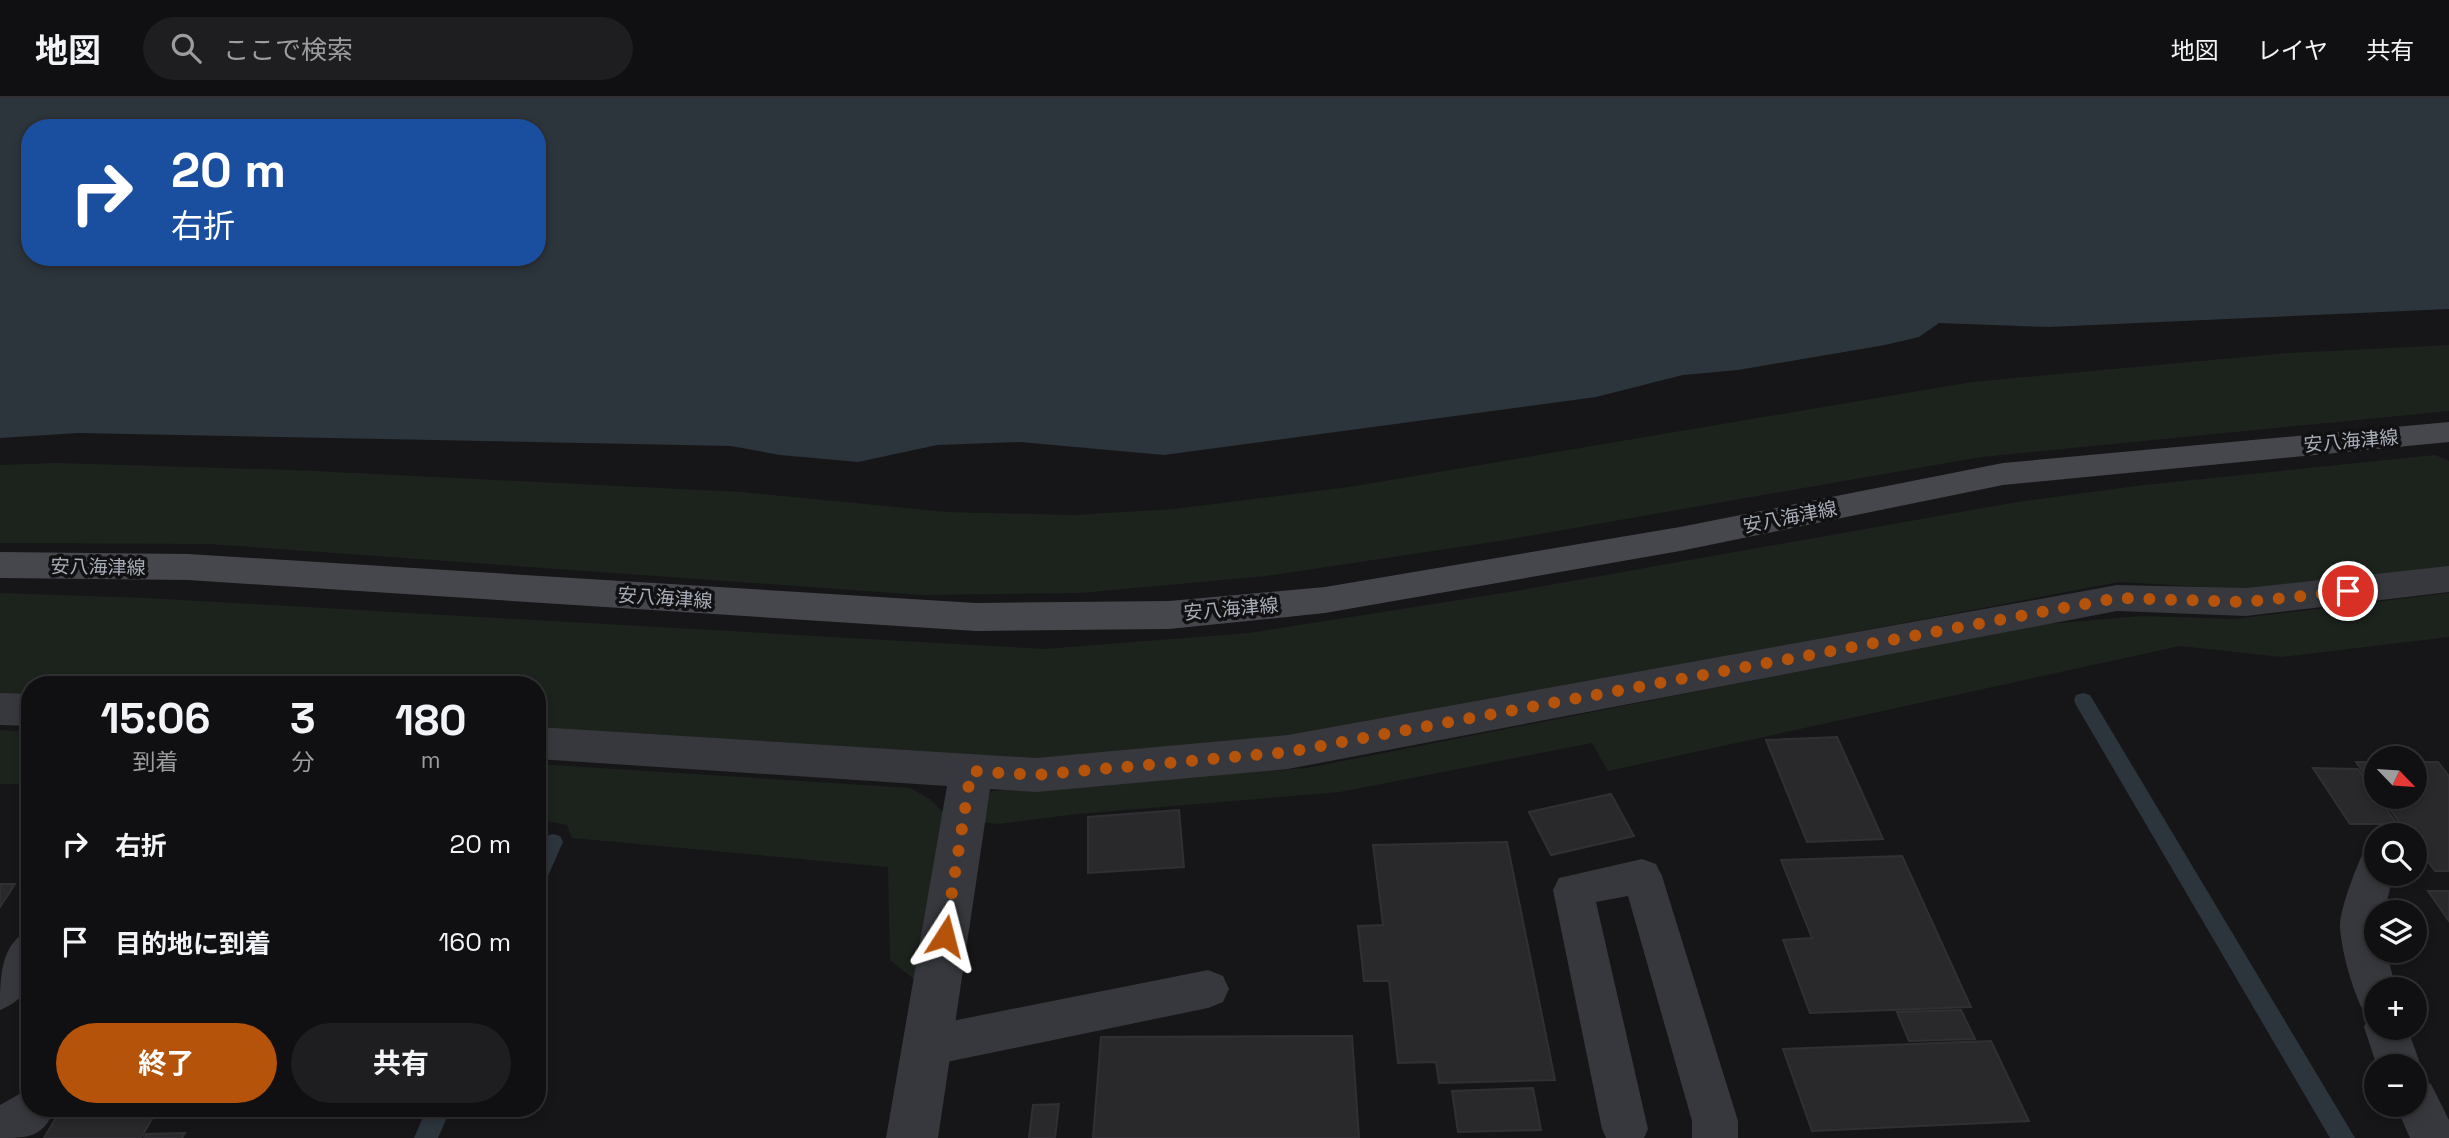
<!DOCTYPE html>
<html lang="ja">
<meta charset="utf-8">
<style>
body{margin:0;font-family:"Space Grotesk","Noto Sans JP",sans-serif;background:#1e1e20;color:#f1f3f6;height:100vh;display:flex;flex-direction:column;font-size:26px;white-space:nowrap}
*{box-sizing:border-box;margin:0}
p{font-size:23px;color:#9c9d9f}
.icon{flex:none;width:38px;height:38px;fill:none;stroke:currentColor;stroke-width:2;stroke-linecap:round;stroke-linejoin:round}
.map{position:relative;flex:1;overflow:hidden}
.side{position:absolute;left:21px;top:578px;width:525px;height:441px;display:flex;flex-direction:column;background:#101012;border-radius:28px;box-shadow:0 4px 10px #0003,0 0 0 2px #303032}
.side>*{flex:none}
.banner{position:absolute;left:21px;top:21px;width:525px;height:147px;border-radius:28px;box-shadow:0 4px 10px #0003,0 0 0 2px #303032;background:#1a4fa0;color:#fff;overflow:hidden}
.needle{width:46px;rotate:115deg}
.fabs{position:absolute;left:2364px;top:648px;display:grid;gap:14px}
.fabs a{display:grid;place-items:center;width:63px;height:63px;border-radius:50%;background:#101012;box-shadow:0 4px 10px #0003,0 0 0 2px #303032;font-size:35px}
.pin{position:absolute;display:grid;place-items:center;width:60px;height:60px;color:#fff;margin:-30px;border:4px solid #fff;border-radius:50%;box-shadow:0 2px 7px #0007}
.me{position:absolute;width:77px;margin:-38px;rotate:9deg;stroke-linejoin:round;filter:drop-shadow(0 0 5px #0008)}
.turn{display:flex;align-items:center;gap:24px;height:147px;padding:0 35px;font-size:32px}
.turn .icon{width:91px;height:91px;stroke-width:2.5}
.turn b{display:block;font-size:49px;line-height:60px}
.eta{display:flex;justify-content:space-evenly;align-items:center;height:119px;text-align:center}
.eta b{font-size:42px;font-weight:700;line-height:49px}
.primary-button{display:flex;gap:14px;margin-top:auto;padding:14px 35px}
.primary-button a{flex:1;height:80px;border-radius:42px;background:#b45309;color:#fff;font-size:28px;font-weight:700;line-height:80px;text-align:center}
.primary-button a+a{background:#1e1e20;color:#f1f3f6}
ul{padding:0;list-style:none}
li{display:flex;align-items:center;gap:21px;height:98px;padding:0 35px}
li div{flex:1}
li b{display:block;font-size:26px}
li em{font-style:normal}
header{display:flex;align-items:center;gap:42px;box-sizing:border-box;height:98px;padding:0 35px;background:#101012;border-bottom:2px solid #303032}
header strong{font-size:33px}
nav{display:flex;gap:38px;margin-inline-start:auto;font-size:24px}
.search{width:490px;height:63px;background:#1e1e20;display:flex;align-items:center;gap:18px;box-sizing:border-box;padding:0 24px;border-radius:38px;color:#9c9d9f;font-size:26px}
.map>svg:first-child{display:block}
.green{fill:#1c231d}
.water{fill:#2c353c;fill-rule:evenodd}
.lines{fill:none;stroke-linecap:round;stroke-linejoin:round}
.stream{fill:#2c353c;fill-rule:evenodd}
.building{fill:#29292c;stroke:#303034;stroke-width:2}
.service{fill:#37383d;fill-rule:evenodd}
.minor{fill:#37383d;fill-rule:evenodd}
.secondary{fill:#45474d;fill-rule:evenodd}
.route{stroke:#b45309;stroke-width:12;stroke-dasharray:0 21.6}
.labels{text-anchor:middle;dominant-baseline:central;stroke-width:7;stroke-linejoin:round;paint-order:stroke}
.street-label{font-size:19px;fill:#a8adb8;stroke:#111113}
</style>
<header>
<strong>地図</strong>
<div class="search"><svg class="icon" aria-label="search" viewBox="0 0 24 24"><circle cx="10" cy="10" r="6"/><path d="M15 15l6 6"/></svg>ここで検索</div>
<nav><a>地図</a><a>レイヤ</a><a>共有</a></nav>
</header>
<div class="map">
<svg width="2449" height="1040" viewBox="0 0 2449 1040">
<rect width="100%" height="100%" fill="#161618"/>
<path class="green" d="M 2449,247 L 2449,313 L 1981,359 L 1499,443 L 1266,478 L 1080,495 L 921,497 L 209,446 L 0,445 L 0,367 L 56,365 L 293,372 L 742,394 L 947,414 L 1075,417 L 1174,411 L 1349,389 L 1972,284 L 2289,255 Z
M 2435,357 L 2449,363 L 2449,470 L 2237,491 L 2119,484 L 1298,640 L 1067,661 L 945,662 L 537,635 L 537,586 L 30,586 L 30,601 L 0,600 L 0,495 L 147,500 L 1044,551 L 1249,535 L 1516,493 L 2017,404 L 2144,387 Z
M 2449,495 L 2449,539 L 2282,559 L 2180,548 L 1608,673 L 1592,645 L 1340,694 L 1077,716 L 998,726 L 979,724 L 980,703 L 992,693 L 1307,670 L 2036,527 L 2141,518 L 2234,521 Z
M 0,632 L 30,634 L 30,686 L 0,686 Z
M 537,666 L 910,690 L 930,701 L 943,714 L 915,882 L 890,862 L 888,769 L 572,740 L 567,727 L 537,721 Z"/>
<path class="water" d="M 0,0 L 2449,0 L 2449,211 L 2049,229 L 1939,225 L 1919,239 L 1885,247 L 1738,272 L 1683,277 L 1596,299 L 1164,357 L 1020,344 L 937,347 L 858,364 L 780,357 L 731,348 L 78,335 L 0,340 ZM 30,30 L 537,30 L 537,159 L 30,159 Z"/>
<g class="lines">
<path class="stream" d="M 2083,595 L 2090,597 L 2355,1040 L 2330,1040 L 2076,607 L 2074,602 L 2076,597 Z
M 553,736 L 560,738 L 563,744 L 544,787 L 537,790 L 537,757 L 546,738 Z
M 427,1010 L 451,1010 L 438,1040 L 414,1040 Z"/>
</g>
<path class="building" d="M 1837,639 L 1883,741 L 1807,744 L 1766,642 Z
M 2356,664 L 2376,664 L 2376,692 Z
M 2415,664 L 2438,664 L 2449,678 L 2449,773 L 2435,773 L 2415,746 L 2415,737 L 2408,737 L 2381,698 L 2415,698 Z
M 2313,670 L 2358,671 L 2397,726 L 2350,726 Z
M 1611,696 L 1634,738 L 1551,757 L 1529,714 Z
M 1179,712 L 1184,769 L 1088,775 L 1088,719 Z
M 1507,744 L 1555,982 L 1439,985 L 1436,964 L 1398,965 L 1389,883 L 1364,883 L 1358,828 L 1383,827 L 1373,747 Z
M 1902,758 L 1971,909 L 1810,915 L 1783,842 L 1812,840 L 1781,762 Z
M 0,786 L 15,786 L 0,809 Z
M 2428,793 L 2449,793 L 2449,823 Z
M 1961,912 L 1975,941 L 1909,943 L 1897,914 Z
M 1352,938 L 1359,1040 L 1093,1040 L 1101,939 Z
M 1991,943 L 2029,1023 L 1812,1033 L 1783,951 Z
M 1533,990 L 1541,1032 L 1458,1034 L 1452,993 Z
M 1059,1006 L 1055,1040 L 1029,1040 L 1033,1007 Z
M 62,1010 L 158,1010 L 141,1040 L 44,1040 Z
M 185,1035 L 182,1040 L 144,1040 L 146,1036 Z"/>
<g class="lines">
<path class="service" d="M 2376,752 L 2376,775 L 2394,775 L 2384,814 L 2376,814 L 2376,852 L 2386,852 L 2396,891 L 2376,891 L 2376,929 L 2407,929 L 2421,968 L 2416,980 L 2431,986 L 2449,1022 L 2449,1040 L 2410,1040 L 2395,1006 L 2415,1006 L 2415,968 L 2377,968 L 2364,929 L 2370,915 L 2374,913 L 2361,909 C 2351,886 2342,855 2340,830 C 2339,813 2355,773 2362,757 Z
M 1642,761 L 1656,766 L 1662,778 L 1738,1023 L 1738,1040 L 1692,1040 L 1692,1023 L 1628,798 L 1596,804 L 1648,1031 L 1644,1040 L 1606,1040 L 1602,1031 L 1553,792 L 1559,780 Z
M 30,832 C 30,866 38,898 0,912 C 0,880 0,845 30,832 Z
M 1208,872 L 1223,878 L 1229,891 L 1223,904 L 1208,910 L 927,968 L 912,962 L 905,948 L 912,934 L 927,928 Z
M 30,990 L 30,1010 L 55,1010 C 44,1039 29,1040 0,1040 L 0,1007 Z"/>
<path class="minor" d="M 2449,468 L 2449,494 L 2246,518 L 2117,513 L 1288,671 L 1036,694 L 990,691 L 938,1040 L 886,1040 L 947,688 L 537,661 L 537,629 L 1036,660 L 1288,637 L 2117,487 L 2246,490 Z
M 0,595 L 30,596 L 30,628 L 0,627 Z"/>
<path class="secondary" d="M 2449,324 L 2449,344 L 2003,387 L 1680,453 L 1325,515 L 1169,531 L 976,533 L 188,482 L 0,480 L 0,454 L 188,456 L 976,505 L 1169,503 L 1325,489 L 1680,429 L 2003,365 Z"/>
</g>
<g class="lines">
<path class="route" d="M 945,838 L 971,673 L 1036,677 L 1288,654 L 2117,500 L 2246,504 L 2348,493"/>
</g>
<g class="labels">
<g class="street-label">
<text transform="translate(2351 343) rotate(-5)">安八海津線</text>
<text transform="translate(1790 419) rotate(-11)">安八海津線</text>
<text transform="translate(98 469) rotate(1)">安八海津線</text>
<text transform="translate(665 500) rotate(4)">安八海津線</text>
<text transform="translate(1231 511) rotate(-5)">安八海津線</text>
</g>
</g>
</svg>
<div class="fabs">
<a><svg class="needle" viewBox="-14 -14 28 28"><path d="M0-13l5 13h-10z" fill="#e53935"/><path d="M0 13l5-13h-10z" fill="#9c9d9f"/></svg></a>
<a><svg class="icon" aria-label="search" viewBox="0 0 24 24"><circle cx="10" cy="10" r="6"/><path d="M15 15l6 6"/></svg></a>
<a><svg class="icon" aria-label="layers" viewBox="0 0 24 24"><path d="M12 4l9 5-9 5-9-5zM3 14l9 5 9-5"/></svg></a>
<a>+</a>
<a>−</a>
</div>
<div class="pin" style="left:2348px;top:493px;background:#d93025"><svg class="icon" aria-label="arrive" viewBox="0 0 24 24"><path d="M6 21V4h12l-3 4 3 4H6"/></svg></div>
<svg class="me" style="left:945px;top:838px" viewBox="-20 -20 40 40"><path d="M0-17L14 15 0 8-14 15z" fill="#b45309" stroke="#fff" stroke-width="4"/></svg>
<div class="banner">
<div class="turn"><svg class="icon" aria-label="right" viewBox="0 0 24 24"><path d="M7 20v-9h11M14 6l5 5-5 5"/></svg><div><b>20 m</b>右折</div></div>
</div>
<section class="side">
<div class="eta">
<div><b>15:06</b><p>到着</p></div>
<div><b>3</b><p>分</p></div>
<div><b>180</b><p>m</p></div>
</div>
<ul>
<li><svg class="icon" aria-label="right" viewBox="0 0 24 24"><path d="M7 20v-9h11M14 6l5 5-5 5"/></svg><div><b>右折</b></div><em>20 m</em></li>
<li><svg class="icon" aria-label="arrive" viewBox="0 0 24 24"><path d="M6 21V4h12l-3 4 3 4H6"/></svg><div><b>目的地に到着</b></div><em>160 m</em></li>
</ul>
<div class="primary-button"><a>終了</a><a>共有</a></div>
</section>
</div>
